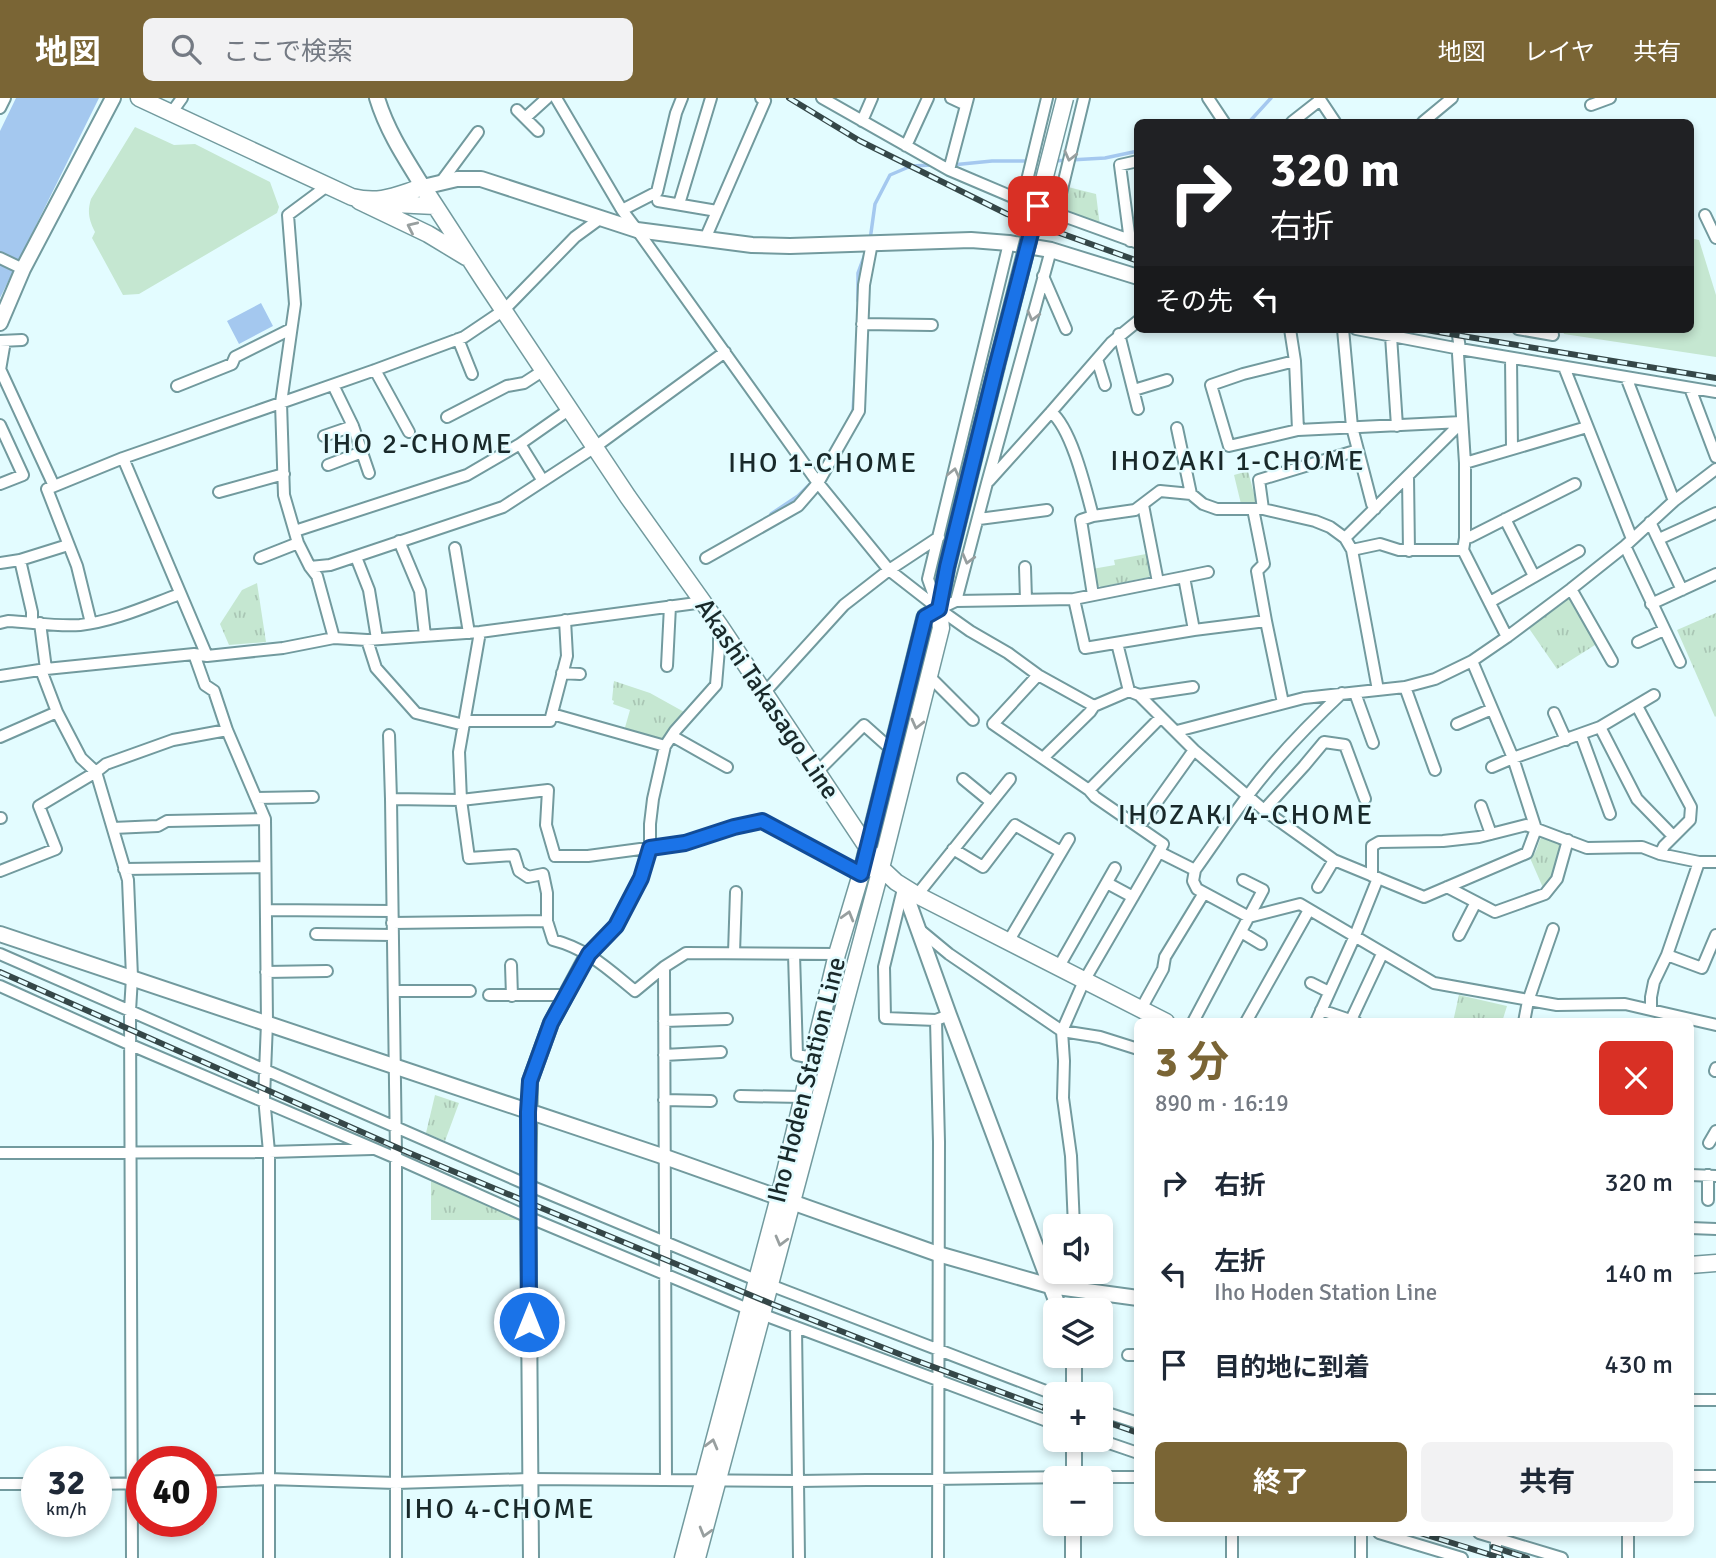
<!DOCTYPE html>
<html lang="ja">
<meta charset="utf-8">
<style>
body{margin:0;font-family:Signika,"Noto Sans JP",sans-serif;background:#f2f2f3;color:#1f2937;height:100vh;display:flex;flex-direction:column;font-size:26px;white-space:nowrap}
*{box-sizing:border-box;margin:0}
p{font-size:23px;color:#747a83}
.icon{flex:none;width:38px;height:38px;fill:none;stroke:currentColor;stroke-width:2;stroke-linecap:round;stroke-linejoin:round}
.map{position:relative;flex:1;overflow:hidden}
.sheet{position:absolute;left:1134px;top:920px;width:560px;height:518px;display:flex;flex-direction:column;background:#fff;border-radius:10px;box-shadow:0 4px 10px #0003}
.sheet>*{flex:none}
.hud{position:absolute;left:1134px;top:21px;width:560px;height:214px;border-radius:10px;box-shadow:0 4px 10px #0003;background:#202124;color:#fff;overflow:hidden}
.tools{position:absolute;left:1043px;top:1116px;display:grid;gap:14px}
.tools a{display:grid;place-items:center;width:70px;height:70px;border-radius:10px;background:#fff;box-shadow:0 4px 10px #0003;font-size:35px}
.speed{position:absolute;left:21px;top:1348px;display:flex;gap:14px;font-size:35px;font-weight:700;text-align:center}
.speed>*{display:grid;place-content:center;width:91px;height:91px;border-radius:50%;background:#fff;box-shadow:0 4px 10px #0003;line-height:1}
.speed small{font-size:18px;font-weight:400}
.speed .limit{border:10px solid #d22;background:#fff;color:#111}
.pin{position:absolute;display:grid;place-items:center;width:60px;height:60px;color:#fff;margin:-30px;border-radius:14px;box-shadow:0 4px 10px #0006}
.me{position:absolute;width:77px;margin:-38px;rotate:0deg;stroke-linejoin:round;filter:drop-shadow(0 0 5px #0008)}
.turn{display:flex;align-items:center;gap:24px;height:147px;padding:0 21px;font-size:32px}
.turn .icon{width:91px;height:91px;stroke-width:2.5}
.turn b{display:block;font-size:49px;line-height:60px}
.then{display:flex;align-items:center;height:66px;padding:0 21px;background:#0003;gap:14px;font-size:26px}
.round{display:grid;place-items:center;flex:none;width:74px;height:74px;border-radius:10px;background:#f2f2f3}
.summary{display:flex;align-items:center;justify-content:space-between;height:119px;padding:0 21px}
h1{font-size:42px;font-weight:700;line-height:52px;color:#7a6535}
.action{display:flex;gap:14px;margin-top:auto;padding:14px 21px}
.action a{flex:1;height:80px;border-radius:10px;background:#7a6535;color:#fff;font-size:28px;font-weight:700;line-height:80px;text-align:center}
.action a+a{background:#f2f2f3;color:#1f2937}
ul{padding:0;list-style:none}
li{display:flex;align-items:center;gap:21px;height:91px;padding:0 21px}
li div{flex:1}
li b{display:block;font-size:26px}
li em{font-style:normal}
header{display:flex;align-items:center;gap:42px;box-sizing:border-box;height:98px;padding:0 35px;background:#7a6535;color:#fff}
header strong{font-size:33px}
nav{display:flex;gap:38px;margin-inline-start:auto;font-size:24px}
.search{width:490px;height:63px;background:#f2f2f3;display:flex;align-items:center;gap:18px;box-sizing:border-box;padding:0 24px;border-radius:10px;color:#747a83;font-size:26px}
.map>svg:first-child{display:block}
.grass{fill:url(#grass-tufts)}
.pitch{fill:#c5e7d1}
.water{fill:#a4c8ef}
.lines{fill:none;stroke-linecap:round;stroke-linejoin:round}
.stream{stroke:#a4c8ef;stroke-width:3.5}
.minor-casing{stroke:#729a9e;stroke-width:14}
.tertiary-casing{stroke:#729a9e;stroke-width:18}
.secondary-casing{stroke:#729a9e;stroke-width:19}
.minor{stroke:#fff;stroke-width:10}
.tertiary{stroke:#fff;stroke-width:14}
.secondary{stroke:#fff;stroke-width:16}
.rail-casing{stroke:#354748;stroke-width:6}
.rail{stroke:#e3fcff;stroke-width:3.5;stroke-dasharray:10;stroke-linecap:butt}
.secondary-bridge-casing{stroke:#729a9e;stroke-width:19;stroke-linecap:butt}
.secondary-bridge{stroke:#fff;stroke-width:16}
.oneway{stroke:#989f9f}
.route-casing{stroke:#114b97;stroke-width:18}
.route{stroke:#1a73e8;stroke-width:12}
.labels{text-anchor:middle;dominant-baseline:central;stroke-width:5;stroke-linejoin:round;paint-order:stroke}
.street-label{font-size:26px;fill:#19292a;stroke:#e3fcff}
.neighbourhood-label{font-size:28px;letter-spacing:2px;fill:#19292a;stroke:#e3fcff}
</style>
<header>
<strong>地図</strong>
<div class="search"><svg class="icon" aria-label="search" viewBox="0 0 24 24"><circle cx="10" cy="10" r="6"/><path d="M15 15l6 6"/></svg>ここで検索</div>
<nav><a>地図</a><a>レイヤ</a><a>共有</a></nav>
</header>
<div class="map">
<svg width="1716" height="1460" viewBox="0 0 1716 1460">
<defs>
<pattern id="grass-tufts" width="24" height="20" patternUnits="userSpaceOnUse" patternTransform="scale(1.75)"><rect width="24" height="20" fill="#c5e7d1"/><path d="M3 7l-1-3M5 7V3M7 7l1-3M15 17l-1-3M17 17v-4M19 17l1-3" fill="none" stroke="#a9c6b4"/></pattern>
</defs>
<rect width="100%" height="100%" fill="#e3fcff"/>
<path class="grass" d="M 1068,89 L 1096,96 L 1100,128 L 1067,116 L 1064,107 Z
M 1248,373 L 1256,403 L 1251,407 L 1241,406 L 1234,377 Z
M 1146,456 L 1151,475 L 1149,479 L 1101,489 L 1097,487 L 1092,471 L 1115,467 L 1114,462 Z
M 257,485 L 266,544 L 229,547 L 220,526 L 242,492 Z
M 1567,499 L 1571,501 L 1595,542 L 1595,547 L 1557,571 L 1528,529 Z
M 1716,515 L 1716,618 L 1715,619 L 1677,532 Z
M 614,583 L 650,595 L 686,615 L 665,643 L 624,633 L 630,612 L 613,606 L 614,603 L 612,602 Z
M 1545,736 L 1562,740 L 1560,771 L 1544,792 L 1530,760 C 1540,753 1536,742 1545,736 Z
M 1459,897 L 1507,908 L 1502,924 L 1453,924 Z
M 435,997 L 459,1005 L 445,1043 L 426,1035 Z
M 431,1081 L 521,1117 L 521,1122 L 431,1122 Z"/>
<path class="pitch" d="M 135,29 L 174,47 L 195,46 L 270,84 L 279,109 L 277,115 L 139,196 L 123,197 L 92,140 L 95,134 C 89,122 87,114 91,101 Z
M 1691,127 L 1694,141 L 1699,142 L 1716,197 L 1716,259 L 1564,236 L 1562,231 L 1690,231 Z
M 1716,552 L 1716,615 L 1715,615 L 1692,562 Z"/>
<path class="water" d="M 16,0 L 99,0 L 0,200 L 0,33 Z
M 261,205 L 273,228 L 239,246 L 227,223 Z"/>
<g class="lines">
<path class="stream" d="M 1247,24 L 1250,23 L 1271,0
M 1053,63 L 1105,60 L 1138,53
M 952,67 L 992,63 L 1028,63
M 870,142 L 875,106 L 890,77 L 911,68 L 933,67
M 858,203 L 858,175 L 865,156
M 849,321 L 853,313 L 856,267
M 771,416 L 798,398 L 814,382"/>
<defs>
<path id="minor" d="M 556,0 L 622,112 L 637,132 L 818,385 L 889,472 L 939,511 L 970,533 L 1008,555 L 1038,577 L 1094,608 L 1129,593 L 1139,597 L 1194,652 L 1264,712 L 1334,762 L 1424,799 L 1527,755 L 1536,731 L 1513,660 L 1472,563
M 822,0 L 949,72 L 968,0
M 951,0 L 966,7
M 1208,0 L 1224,24
M 1319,0 L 1335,24
M 1591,7 L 1610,0
M 0,10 L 5,0
M 517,12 L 538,33
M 172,14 L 182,0
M 525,20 L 547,0
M 862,23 L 872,0
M 1292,24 L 1320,2
M 1423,24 L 1452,0
M 906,48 L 928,0
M 949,72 L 1022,103 L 1138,145
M 441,84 L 478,34
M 327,88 L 288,117 L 295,206 L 281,305 L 284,397 L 298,445 L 310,469 L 317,478 L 334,540
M 658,103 L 717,113
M 1022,103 L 1047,0
M 679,106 L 711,0
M 622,112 L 657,94 L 676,15 L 682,0
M 1056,116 L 1084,0
M 1705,117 L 1716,140
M 705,141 L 765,3 L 761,0
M 1130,143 L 1120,67 L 1138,63
M 0,160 L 23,171
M 1043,178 L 1066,231
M 862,226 L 932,227
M 1290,231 L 1295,263 L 1298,332
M 1343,231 L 1352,329 L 1372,406 L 1375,411
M 1356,231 L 1460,251 L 1716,294
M 1518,231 L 1553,237
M 1119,236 L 1138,311
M 1391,238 L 1397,328
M 458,241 L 472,276
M 0,243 L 22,242
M 1511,260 L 1512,351
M 1097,261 L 1105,287
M 1295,263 L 1243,276 L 1211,287 L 1229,348 L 1298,332 L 1462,324 L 1345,440
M 1564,269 L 1632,441
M 0,271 L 54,388
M 0,272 L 5,243
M 375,272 L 409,334
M 1626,279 L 1674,403
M 333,287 L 353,328 L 369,375
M 177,288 L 232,266 L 235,259 L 291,231
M 1690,290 L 1716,359
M 1134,292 L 1167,282
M 1051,314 C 1072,331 1086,392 1093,418 L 1135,412 L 1160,393 L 1191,396 L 1203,406 L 1217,411 L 1263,411 L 1315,423 L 1330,429 L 1345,440 L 1352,452 L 1378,592
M 447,319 L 507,288 L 524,285 L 544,272
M 0,327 L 23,377 L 0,386
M 1177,330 L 1191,396
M 324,338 L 353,328
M 520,346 L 543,383
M 123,360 L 207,558
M 1465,365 L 1587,329
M 328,367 L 362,354
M 1408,378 L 1409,453
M 989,383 L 1051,314 L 1111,245 L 1138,223
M 219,394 L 284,376
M 1143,407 L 1158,484
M 1253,411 L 1264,466 L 1257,473 L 1266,523
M 1263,411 L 1259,382 L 1358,352
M 979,421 L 1047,412
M 1505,421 L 1534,478
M 1650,424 L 1682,492
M 295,433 L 467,377 L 520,346 L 570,311
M 1465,440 L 1470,439 L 1575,386
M 1659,441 L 1716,415
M 399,443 L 420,493 L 425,538
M 1625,448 L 1680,564
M 455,450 L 469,535
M 1352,452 L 1380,446 L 1399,452 L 1463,452 L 1465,440 L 1465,365 L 1458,256 L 1460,251 L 1457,231
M 1463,452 L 1507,539
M 356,459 L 369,492 L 377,541
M 260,460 L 298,445
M 706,460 L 798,408 L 818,385 L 859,313 L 864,187 L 872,145
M 20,462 L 32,514 L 32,524
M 0,465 L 20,462 L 68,447
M 310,469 L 330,467 L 503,409 L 595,349 L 725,254
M 1025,469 L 1026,502
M 1184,479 L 1208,474
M 1571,491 L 1612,563
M 1093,497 L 1081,422 L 1093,418
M 1074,501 L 1085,550 L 1194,532 L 1266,523 L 1283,605
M 956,503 L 987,385 L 1051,152
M 1490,504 L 1579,453
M 1651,506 L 1716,476
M 938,509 L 928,481 L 1009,145
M 939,511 L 956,503 L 1074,501 L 1184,479 L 1194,532
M 0,525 L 8,523 C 31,524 57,529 80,527 C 115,523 147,508 180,496
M 40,525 L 46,571
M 91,525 L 77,468 L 47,391 L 123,360 L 375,272 L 464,239 L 504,212 L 575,139 L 601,120
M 480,534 L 459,654 L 461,702 L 469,760 L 514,757 L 519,773 L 528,779 L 543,776 L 547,795 L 547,823 L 553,842 C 588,851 608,871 635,893 L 664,869 L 686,855 L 837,856
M 367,542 L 376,570 L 416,615 L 464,627
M 1638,544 L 1664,532
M 1117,545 L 1129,593
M 194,556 L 205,587 L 214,593 L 227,632 L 265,721 L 267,925 L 264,999 L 269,1054 L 269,1460
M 667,568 L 670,508
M 41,572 L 57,614 L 81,660 L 96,674 L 128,782 L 132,879 L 130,913 L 132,1460
M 562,575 L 580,576
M 1038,577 L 993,626 L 1089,692 L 1095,699 L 1163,746 L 1159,754 L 1084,883 L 1062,933 L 1064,963 L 1063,1000 L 1071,1058 L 1074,1129
M 0,578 L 46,571 L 194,556 L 207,558 L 283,550 L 334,540 L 367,542 L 480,534 L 704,504
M 929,578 L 973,622
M 1405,589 L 1435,672
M 765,594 L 844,507 L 889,472 L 939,439
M 1355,595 L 1373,645
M 1139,597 L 1193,589
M 1637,608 L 1691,709 L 1690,722 L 1664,748 L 1660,756
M 1554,615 L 1566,642
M 552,616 L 665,648
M 465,623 L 550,623 L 567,558 L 565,522
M 1457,626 L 1492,611
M 1600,629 L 1637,701 L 1673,738
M 1177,633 L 1304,600 L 1405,589 L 1435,581 L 1472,563 L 1507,539 L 1571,491 L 1625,448 L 1674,403 L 1716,371
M 389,637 L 391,701
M 1581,637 L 1610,716
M 672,638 L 727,669
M 0,639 L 57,614
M 1043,660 L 1090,614 L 1094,608
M 1492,669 L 1513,660 L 1600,629 L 1654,597
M 817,674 L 864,627 L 892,652
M 963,681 L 991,704
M 1089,692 L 1161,619
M 256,700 L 313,699
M 1481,708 L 1491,736
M 1264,712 L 1304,668 L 1324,644 L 1345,647 L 1365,701
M 0,720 L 1,720
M 1139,729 L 1194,652
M 113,730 L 158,728 L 167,723 L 265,721
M 953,751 L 983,769 L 1015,727 L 1061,754
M 1159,754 L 1195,772 L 1193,783 L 1197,791 L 1249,819 L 1300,806 L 1434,885 L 1557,907 L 1625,906 L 1716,927
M 124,771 L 265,769
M 1195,772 C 1213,747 1230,721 1249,696 C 1276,660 1309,626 1342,595
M 0,773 L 56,751 L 39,708 L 96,674 L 106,666 L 173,642 L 227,632
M 1372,778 L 1372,748 L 1379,744 L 1443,743 L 1479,739 L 1526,727 L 1587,750 L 1642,749 L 1660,756 L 1699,764 L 1716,764
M 1107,785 L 1133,799
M 1318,789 L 1334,762
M 1447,789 L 1495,814 L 1545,796 L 1557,781 L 1568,742
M 903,791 L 884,869 L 885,920 L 936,922
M 917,797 L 1010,681
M 266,812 L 392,813
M 392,825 L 547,823
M 920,832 L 949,856 L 1062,933 L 1100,939 L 1138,951
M 1241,834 L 1261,846
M 316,836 L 393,837
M 1459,837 L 1476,804
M 1008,844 L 1069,741
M 734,855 L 736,794
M 0,856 L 528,1087 L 756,1182
M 588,856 L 616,828 L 641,780 L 650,750 L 650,726 L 653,701 L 665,648 L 675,633 L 716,587 L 719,551 L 719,533 L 720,528
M 794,856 L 797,957 L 813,960
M 1667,857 L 1702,870 L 1716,837
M 511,867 L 512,898
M 664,869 L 666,1382
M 1058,870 L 1115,770
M 266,874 L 327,873
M 1311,885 L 1329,894
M 0,888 L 131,947 L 396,1060 L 528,1119 L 748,1211 L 1055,1326
M 394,893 L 470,893
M 489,897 L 567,897
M 1141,911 L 1163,871 L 1165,859 L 1204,795
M 1321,912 L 1356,924
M 1651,912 L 1651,899 L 1654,884 L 1667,857 L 1699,764
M 1351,922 L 1382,856
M 664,923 L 727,921
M 1193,924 L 1263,792 L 1243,782
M 1246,924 L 1309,812
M 1316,924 L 1354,840 L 1378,780
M 1524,924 L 1528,903 L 1553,831
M 664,957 L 721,954
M 1715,973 L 1716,970
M 740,998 L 803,999
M 664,1002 L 711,1003
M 1709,1045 L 1716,1033
M 0,1055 L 269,1054 L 372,1051
M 1690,1077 L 1716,1078
M 1708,1102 L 1708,1077
M 1690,1130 L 1716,1131
M 1076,1174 L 1078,1192
M 770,1187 L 1056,1297
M 796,1229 L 799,1460
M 1128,1257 L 1138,1257
M 1690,1302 L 1716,1302
M 1101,1313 L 1138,1325
M 1100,1342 L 1138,1355
M 1690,1378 L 1716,1378
M 201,1384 L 268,1381 L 396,1385 L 530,1381 L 799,1383 L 1074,1379 L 1138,1379
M 0,1386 L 37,1386
M 96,1386 L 142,1385
M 1232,1435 L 1232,1460
M 1361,1435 L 1361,1460
M 1379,1435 L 1462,1460
M 1479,1435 L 1562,1460
M 1496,1435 L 1496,1460
M 1628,1435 L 1628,1460
M 396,1460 L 396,1056 L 391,701 L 461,702 L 548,692 L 546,727 L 555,758 L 588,758 L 685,745 L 734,729 L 762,723 L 861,776 L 881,770
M 938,1460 L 939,1044 L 936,922 L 949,917"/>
<path id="tertiary" d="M 377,0 C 387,33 405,60 423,89 L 457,81 L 481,81 L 637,132 L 752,147 L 790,148 L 971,142 L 1009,145 L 1051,152 L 1138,179
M 0,225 L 23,171 L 113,0
M 903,789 L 949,917 L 1060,1213
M 0,836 L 665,1059 L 938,1156 L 1050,1188 L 1138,1200
M 1074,1297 L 1074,1258
M 1074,1381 L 1074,1342
M 531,1460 L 528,1087 L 530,983 L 551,925 L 588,856
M 1073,1460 L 1073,1426"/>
<path id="secondary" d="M 139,0 L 352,99 C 382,106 396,97 423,89 L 484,183 L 628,399 L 720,528 L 881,770 L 896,784 L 917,797 L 1166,924
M 359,103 L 428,136 L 466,159
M 382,103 L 394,106 L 435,108
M 1690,1167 L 1716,1165
M 683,1460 L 779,1099 L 837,856 L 861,776 L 925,519 L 939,511
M 697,1460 L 881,770 L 941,530 L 939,511 L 947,469 L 996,270"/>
</defs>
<use href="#minor" class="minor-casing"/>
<use href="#tertiary" class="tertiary-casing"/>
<use href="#secondary" class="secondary-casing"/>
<use href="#minor" class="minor"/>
<use href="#tertiary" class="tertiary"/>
<use href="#secondary" class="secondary"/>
<defs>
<path id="rail" d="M 789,0 L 860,43 L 1007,116 L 1138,163
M 1420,231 L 1716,280
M 0,874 L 407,1054 L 772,1206 L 912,1261 L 1055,1314
M 1101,1322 L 1138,1335
M 1420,1435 L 1501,1460
M 1493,1449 L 1527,1460"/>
</defs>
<use href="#rail" class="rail-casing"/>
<use href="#rail" class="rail"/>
<defs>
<path id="secondary-bridge" d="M 996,270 L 1065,0"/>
</defs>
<use href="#secondary-bridge" class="secondary-bridge-casing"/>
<use href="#secondary-bridge" class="secondary-bridge"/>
</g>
<defs><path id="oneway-chevron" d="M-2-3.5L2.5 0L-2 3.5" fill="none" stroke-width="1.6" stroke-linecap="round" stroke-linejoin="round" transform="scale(1.75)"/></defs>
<g class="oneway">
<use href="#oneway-chevron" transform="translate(1070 58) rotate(104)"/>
<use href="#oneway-chevron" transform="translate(412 129) rotate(-155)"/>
<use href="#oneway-chevron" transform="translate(1033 218) rotate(105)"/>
<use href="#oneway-chevron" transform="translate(954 375) rotate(-77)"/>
<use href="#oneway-chevron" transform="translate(968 461) rotate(105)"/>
<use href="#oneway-chevron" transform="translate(917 626) rotate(104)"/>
<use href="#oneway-chevron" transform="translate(848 818) rotate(-74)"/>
<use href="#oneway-chevron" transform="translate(781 1143) rotate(105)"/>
<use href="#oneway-chevron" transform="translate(712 1346) rotate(-75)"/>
<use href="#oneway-chevron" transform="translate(705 1434) rotate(106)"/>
</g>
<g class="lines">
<defs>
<path id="route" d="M 529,1224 L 528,1014 L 530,983 L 551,925 L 589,856 L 616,828 L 641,780 L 650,750 L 685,745 L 734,729 L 762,723 L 861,776 L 925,519 L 939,511 L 947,469 L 996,270 L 1038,108"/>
</defs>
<use href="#route" class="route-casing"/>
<use href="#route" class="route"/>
</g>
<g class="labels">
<g class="street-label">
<text transform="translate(767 601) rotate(56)">Akashi Takasago Line</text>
<text transform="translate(807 982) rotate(-76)">Iho Hoden Station Line</text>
</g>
<g class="neighbourhood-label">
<text x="418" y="346">IHO 2-CHOME</text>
<text x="1238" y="363">IHOZAKI 1-CHOME</text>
<text x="823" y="365">IHO 1-CHOME</text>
<text x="1246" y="717">IHOZAKI 4-CHOME</text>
<text x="500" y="1411">IHO 4-CHOME</text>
</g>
</g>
</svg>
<div class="tools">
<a><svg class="icon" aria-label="sound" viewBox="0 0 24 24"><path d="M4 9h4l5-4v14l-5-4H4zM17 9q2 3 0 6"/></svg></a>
<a><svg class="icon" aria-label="layers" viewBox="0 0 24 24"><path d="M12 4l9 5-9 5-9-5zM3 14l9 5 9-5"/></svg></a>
<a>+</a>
<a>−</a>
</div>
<div class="speed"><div>32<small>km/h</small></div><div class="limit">40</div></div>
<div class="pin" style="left:1038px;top:108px;background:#d93025"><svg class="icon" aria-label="arrive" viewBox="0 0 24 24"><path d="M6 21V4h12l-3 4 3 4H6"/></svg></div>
<svg class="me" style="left:529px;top:1224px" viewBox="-20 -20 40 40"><circle r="17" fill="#1a73e8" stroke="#fff" stroke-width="3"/><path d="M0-11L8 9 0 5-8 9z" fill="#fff"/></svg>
<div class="hud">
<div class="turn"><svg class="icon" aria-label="right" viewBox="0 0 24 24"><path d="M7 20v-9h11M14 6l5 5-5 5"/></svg><div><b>320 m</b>右折</div></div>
<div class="then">その先<svg class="icon" aria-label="left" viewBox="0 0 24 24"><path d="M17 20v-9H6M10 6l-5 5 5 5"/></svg></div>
</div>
<section class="sheet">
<div class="summary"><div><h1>3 分</h1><p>890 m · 16:19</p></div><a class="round" style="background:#d93025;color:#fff"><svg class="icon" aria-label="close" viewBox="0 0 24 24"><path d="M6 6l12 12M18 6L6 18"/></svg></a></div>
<ul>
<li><svg class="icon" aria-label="right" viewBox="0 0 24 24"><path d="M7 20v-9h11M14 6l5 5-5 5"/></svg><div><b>右折</b></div><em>320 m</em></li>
<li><svg class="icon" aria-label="left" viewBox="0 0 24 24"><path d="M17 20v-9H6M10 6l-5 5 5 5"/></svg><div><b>左折</b><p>Iho Hoden Station Line</p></div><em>140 m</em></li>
<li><svg class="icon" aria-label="arrive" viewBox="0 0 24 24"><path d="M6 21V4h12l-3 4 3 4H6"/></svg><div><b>目的地に到着</b></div><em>430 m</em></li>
</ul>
<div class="action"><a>終了</a><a>共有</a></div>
</section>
</div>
